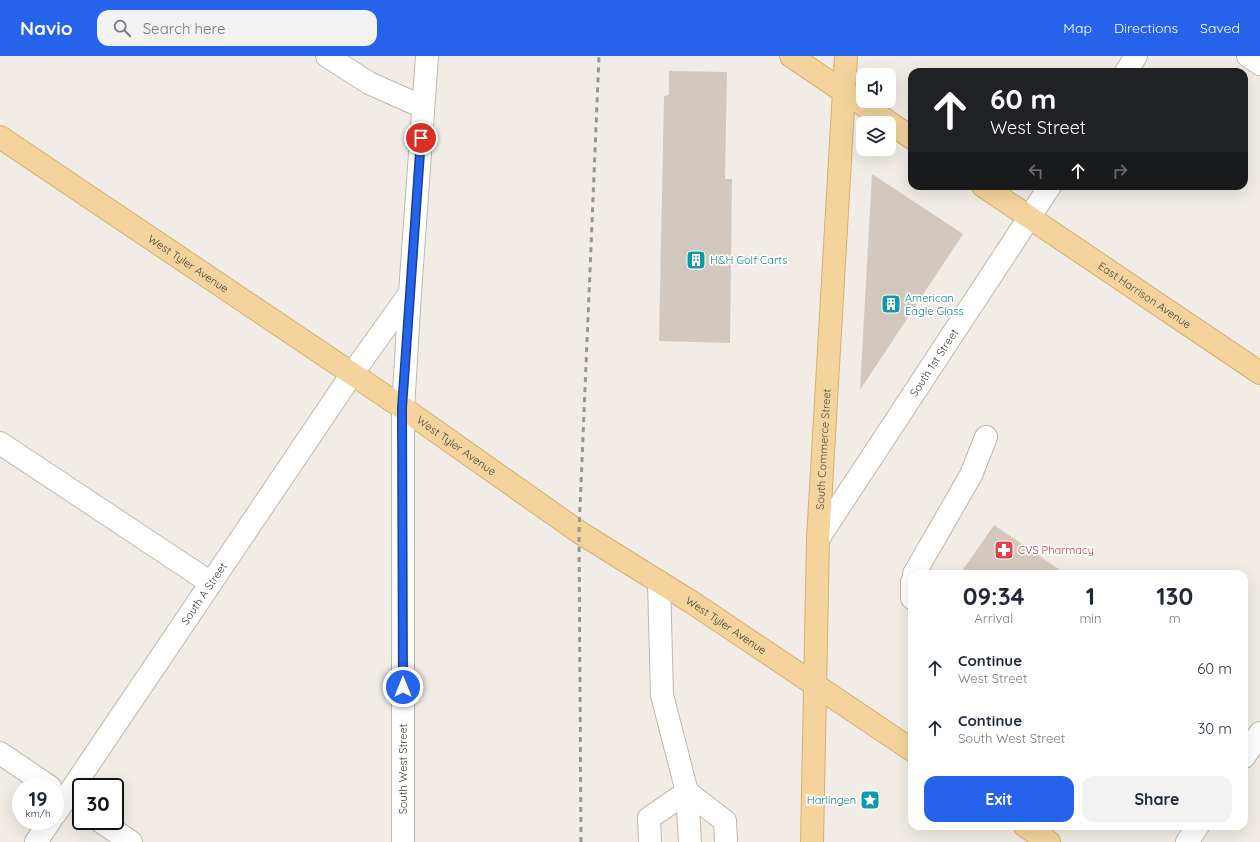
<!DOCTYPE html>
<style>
body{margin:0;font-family:Quicksand,sans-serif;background:#f2f2f3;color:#1f2937;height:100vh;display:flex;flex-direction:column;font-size:15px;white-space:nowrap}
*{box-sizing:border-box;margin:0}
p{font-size:13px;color:#747a83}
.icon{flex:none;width:22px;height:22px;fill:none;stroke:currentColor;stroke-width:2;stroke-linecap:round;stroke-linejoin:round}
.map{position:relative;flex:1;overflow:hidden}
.details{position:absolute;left:908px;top:514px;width:340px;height:260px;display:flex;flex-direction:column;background:#fff;border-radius:12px;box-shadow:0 4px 16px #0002}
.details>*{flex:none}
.hud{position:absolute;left:908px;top:12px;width:340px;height:122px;border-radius:12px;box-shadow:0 4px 16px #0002;background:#202124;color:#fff;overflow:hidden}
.tools{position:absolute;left:856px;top:12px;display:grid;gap:8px}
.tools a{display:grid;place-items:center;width:40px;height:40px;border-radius:8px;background:#fff;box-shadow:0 4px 16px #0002;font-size:20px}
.speed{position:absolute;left:12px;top:722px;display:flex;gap:8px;font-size:20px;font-weight:700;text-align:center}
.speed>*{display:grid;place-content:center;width:52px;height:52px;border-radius:50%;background:#fff;box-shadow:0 4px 16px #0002;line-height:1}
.speed small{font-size:10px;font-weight:400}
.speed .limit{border:2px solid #111;border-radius:6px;background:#fff;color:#111}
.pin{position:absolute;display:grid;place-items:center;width:34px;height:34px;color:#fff;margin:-17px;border:2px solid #fff;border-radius:50%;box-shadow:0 1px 4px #0007}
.me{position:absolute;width:44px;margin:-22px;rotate:0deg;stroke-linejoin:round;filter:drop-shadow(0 0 3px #0008)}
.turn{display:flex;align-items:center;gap:14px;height:84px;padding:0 16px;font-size:18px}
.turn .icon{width:52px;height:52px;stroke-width:2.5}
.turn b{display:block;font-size:28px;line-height:34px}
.lanes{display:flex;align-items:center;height:38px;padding:0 16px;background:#0003;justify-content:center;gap:20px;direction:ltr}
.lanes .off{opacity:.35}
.eta{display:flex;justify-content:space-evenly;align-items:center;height:68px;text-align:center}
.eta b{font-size:24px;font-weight:700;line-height:28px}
.action{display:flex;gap:8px;margin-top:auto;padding:8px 16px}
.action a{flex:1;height:46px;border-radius:12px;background:#2563eb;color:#fff;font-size:16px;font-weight:700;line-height:46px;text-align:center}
.action a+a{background:#f2f2f3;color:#1f2937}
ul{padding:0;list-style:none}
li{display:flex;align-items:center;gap:12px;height:60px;padding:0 16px}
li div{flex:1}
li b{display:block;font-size:15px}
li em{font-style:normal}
header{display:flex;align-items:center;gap:24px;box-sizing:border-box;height:56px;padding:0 20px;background:#2563eb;color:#fff}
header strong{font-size:19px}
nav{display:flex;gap:22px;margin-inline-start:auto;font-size:14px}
.search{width:280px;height:36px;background:#f2f2f3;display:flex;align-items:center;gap:10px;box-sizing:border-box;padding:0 14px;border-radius:12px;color:#747a83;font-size:15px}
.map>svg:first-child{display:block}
.building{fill:#d2c8bd}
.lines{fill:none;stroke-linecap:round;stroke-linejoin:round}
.minor-casing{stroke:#bfb7ad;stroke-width:24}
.major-casing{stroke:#d8af6e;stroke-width:24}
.minor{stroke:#fff;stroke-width:22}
.major{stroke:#f4d49c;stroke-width:22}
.rail{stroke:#959595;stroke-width:3;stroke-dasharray:5 5;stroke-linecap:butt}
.route-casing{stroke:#184099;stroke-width:10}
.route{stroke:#2563eb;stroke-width:7}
.labels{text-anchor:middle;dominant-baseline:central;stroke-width:3.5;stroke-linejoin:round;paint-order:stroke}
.culture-label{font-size:11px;fill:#0d838f;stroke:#fff;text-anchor:start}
.street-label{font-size:11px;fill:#433d36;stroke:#fff}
.health-label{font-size:11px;fill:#be3a42;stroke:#fff;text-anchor:start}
</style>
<header>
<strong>Navio</strong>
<div class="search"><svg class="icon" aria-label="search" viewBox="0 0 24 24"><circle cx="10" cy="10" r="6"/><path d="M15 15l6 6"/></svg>Search here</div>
<nav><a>Map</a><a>Directions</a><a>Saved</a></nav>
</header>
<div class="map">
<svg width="1260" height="786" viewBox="0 0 1260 786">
<rect width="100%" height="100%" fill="#f1ede6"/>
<path class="building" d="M 669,15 L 727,16 L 725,123 L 732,123 L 730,287 L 659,285 L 664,40 L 669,39 Z
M 872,118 L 963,178 L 860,334 Z
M 994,469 L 1066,518 L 960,518 Z"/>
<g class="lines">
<defs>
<g id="minor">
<path d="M 327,0 L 369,27 L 423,51"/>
<path d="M 1248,0 L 1260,8"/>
<path d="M 1126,16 L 1136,0"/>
<path d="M 0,387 L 211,527"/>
<path id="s1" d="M 818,483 L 1050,130"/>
<path d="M 914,518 L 971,419 L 986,381"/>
<path d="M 659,526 L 662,639 L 687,736 L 690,786"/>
<path d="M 912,526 L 912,542"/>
<path d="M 0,697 L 50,731"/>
<path d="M 1244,701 L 1260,677"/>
<path d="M 687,736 L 725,765 L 726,786"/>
<path id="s2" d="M 55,758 L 352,318 L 410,237 L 427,0"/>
<path d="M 100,765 L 131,786"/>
<path d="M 36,786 L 50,765"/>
<path d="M 403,786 L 403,352 L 410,237"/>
<path d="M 650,786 L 649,762 L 687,736"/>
<path d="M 1187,786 L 1198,770"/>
</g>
<g id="major">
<path d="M 791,0 L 912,82"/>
<path id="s3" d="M 0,81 L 403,352 L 579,476 L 693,547 L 912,694"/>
<path id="s4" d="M 983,130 L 1260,317"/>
<path d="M 1025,770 L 1049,786"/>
<path id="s5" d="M 812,786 L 818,483 L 846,0"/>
</g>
</defs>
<use href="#minor" class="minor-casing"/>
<use href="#major" class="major-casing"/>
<use href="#minor" class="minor"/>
<use href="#major" class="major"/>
<path class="rail" d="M 581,786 L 579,476 L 599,0"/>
</g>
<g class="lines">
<defs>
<path id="route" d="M 403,631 L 402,352 L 421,82"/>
</defs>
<use href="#route" class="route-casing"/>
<use href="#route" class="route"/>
</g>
<defs>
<symbol id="building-square" viewBox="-11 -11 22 22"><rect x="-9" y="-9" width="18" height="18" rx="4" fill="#0f9aa8" stroke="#fff"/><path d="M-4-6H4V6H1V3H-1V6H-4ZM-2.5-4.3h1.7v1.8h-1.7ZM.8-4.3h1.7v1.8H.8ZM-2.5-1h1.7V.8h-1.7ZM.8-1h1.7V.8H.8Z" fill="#fff"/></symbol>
<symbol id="pharmacy-square" viewBox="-11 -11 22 22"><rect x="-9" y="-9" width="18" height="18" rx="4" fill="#e0444e" stroke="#fff"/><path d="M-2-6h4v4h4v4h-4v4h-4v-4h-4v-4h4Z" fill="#fff"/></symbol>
<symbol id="sight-square" viewBox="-11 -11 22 22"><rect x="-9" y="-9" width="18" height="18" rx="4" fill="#0f9aa8" stroke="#fff"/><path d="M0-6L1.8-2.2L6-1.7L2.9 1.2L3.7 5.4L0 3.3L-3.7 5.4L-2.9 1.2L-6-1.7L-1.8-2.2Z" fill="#fff"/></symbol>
</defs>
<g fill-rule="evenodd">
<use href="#building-square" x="685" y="193" width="22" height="22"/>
<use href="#building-square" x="880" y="237" width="22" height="22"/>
<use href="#pharmacy-square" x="993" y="483" width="22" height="22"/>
<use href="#sight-square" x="859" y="733" width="22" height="22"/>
</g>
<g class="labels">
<g class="culture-label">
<text x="710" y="204">H&amp;H Golf Carts</text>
<text x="905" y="242">American<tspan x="905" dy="13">Eagle Glass</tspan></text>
<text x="856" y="744" text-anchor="end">Harlingen</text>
</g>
<g class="street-label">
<text stroke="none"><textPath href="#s3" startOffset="227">West Tyler Avenue</textPath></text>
<text stroke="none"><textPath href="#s4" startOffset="195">East Harrison Avenue</textPath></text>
<text stroke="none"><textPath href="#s1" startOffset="211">South 1st Street</textPath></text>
<text stroke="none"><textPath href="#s3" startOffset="551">West Tyler Avenue</textPath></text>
<text stroke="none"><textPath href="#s5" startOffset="393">South Commerce Street</textPath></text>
<text stroke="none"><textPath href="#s2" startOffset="266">South A Street</textPath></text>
<text stroke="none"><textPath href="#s3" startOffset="875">West Tyler Avenue</textPath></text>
<text transform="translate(403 713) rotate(-90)">South West Street</text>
</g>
<g class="health-label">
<text x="1018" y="494">CVS Pharmacy</text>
</g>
</g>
</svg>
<div class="tools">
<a><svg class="icon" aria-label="sound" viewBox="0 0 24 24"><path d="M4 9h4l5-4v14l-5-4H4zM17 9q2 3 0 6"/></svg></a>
<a><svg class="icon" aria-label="layers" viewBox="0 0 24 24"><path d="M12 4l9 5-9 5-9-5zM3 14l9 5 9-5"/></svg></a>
</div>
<div class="speed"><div>19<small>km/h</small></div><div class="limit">30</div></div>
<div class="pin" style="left:421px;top:82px;background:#d93025"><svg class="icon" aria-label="arrive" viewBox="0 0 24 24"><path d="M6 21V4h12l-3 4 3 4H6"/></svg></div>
<svg class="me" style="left:403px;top:631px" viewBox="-20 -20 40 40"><circle r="17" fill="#2563eb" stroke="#fff" stroke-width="3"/><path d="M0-11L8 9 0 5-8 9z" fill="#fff"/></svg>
<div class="hud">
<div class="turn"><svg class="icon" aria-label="ahead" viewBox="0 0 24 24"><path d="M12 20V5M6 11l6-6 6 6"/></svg><div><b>60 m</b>West Street</div></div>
<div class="lanes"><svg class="icon off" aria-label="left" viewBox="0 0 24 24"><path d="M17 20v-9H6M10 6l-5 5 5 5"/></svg><svg class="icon" aria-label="ahead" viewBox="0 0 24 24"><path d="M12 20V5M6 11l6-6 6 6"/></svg><svg class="icon off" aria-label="right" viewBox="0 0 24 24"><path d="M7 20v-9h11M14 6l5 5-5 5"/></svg></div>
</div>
<section class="details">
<div class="eta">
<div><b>09:34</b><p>Arrival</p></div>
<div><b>1</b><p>min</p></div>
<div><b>130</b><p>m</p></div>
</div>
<ul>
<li><svg class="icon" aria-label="ahead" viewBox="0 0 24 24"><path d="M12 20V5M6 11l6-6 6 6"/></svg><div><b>Continue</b><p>West Street</p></div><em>60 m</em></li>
<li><svg class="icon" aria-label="ahead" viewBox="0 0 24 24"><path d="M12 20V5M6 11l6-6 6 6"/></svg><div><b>Continue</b><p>South West Street</p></div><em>30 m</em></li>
</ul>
<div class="action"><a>Exit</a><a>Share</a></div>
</section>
</div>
